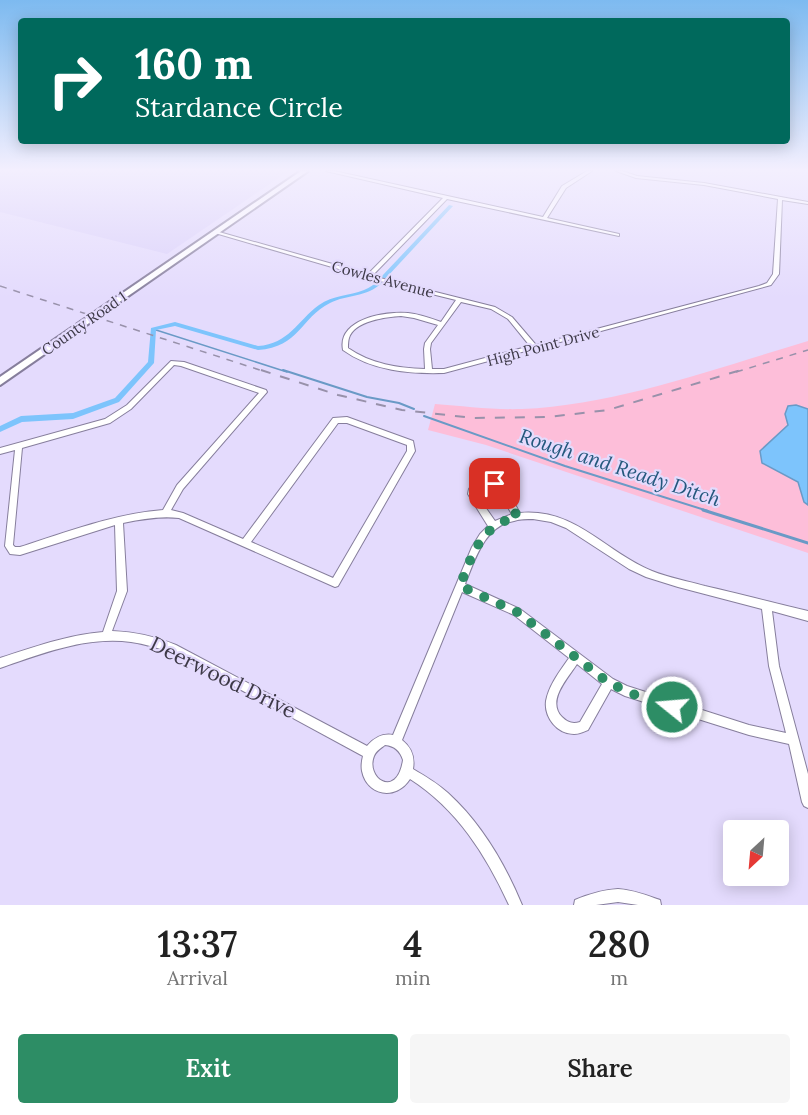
<!DOCTYPE html>
<style>
body{margin:0;font-family:Lora,serif;background:#f6f6f6;color:#222;height:100vh;display:flex;flex-direction:column;font-size:22px;white-space:nowrap}
*{box-sizing:border-box;margin:0}
p{font-size:20px;color:#767676}
.icon{flex:none;width:33px;height:33px;fill:none;stroke:currentColor;stroke-width:2;stroke-linecap:round;stroke-linejoin:round}
.map{position:relative;height:905px;overflow:hidden}
.details{display:flex;flex-direction:column;background:#fff;flex:1}
.details>*{flex:none}
.banner{position:absolute;left:18px;top:18px;width:772px;height:126px;border-radius:6px;box-shadow:0 3px 15px #0003;background:#00695c;color:#fff;overflow:hidden}
.needle{width:39px;rotate:206deg}
.fabs{position:absolute;left:723px;top:820px;display:grid;gap:12px}
.fabs a{display:grid;place-items:center;width:66px;height:66px;border-radius:6px;background:#fff;box-shadow:0 3px 15px #0003;font-size:30px}
.pin{position:absolute;display:grid;place-items:center;width:51px;height:51px;color:#fff;margin:-26px;border-radius:12px;box-shadow:0 3px 9px #0006}
.me{position:absolute;width:66px;margin:-33px;rotate:287deg;stroke-linejoin:round;filter:drop-shadow(0 0 4px #0008)}
.turn{display:flex;align-items:center;gap:21px;height:126px;padding:0 18px;font-size:27px}
.turn .icon{width:78px;height:78px;stroke-width:2.5}
.turn b{display:block;font-size:42px;line-height:51px}
.eta{display:flex;justify-content:space-evenly;align-items:center;height:102px;text-align:center}
.eta b{font-size:36px;font-weight:600;line-height:42px}
.primary-button{display:flex;gap:12px;margin-top:auto;padding:12px 18px}
.primary-button a{flex:1;height:69px;border-radius:6px;background:#2d8d65;color:#fff;font-size:24px;font-weight:600;line-height:69px;text-align:center}
.primary-button a+a{background:#f6f6f6;color:#222}
.map>svg:first-child{display:block}
.built{fill:#dbd1fa}
.green{fill:#fdbed9}
.water{fill:#7dc4fc;stroke:#6a9ac6;stroke-width:1.5}
.lines{fill:none;stroke-linecap:round;stroke-linejoin:round}
.stream-far2{stroke:#6a9ac6;stroke-width:1.5}
.stream-far1{stroke:#6a9ac6;stroke-width:2}
.stream{stroke:#6a9ac6;stroke-width:3}
.canal{fill:#7dc4fc;fill-rule:evenodd}
.minor-casing{stroke:#867e9c;stroke-width:2}
.secondary-casing{stroke:#867e9c;stroke-width:4}
.minor{fill:#fff;fill-rule:evenodd}
.secondary{fill:#fff;fill-rule:evenodd}
.rail-far1{stroke:#9891aa;stroke-width:1.5;stroke-dasharray:7 7;stroke-linecap:butt}
.rail{stroke:#9891aa;stroke-width:2;stroke-dasharray:10 10;stroke-linecap:butt}
.route{stroke:#2d8d65;stroke-width:10;stroke-dasharray:0 18}
.labels{text-anchor:middle;dominant-baseline:central;stroke-width:4.5;stroke-linejoin:round;paint-order:stroke}
.far-street-label{font-size:15px;fill:#3d3947;stroke:#e4dbfd}
.water-label{font-size:20px;font-style:italic;fill:#24587d;stroke:#e4dbfd}
.near-street-label{font-size:21px;fill:#3d3947;stroke:#e4dbfd}
</style>
<div class="map">
<svg width="808" height="905" viewBox="0 0 808 905">
<rect width="100%" height="100%" fill="#e4dbfd"/>
<path class="built" d="M 0,171 L 289,171 L 167,254 L 0,212 Z"/>
<path class="green" d="M 808,341 L 808,553 L 486,445 L 428,430 L 435,404 C 463,406 493,410 522,409 C 617,405 717,368 808,341 Z"/>
<path class="water" d="M 796,405 L 808,409 L 808,505 L 804,502 L 798,482 L 762,463 L 760,451 L 788,425 L 785,414 L 788,406 Z"/>
<g class="lines">
<path class="stream-far2" d="M 153,329 L 287,372"/>
<path class="stream-far1" d="M 283,370 L 367,397 L 399,403 L 414,409
M 424,416 L 565,466 L 708,511"/>
<path class="stream" d="M 703,510 L 808,543"/>
<path class="canal" d="M 449,205 L 453,206 L 386,278 L 382,278 L 382,276 Z
M 380,280 L 383,282 L 382,283 C 365,298 348,294 330,303 C 300,318 300,347 258,350 L 175,326 L 156,330 L 154,363 L 119,402 L 73,419 L 22,422 L 0,432 L 0,426 L 21,416 L 73,413 L 115,398 L 148,362 L 151,328 L 175,322 L 258,346 C 289,344 297,321 319,305 C 333,295 349,296 364,290 C 370,288 375,283 380,280 Z"/>
<defs>
<path id="minor" d="M 326,171 L 334,171 L 543,217 L 562,186 L 587,171 L 592,171 L 566,188 L 547,218 L 619,234 L 619,236 L 447,199 L 372,276 L 495,307 L 512,317 L 536,345 L 759,286 L 767,283 L 773,274 L 778,199 L 704,185 L 636,178 L 616,171 L 622,171 L 637,176 L 704,183 L 808,202 L 808,204 L 782,200 L 779,274 L 771,285 L 538,348 L 535,350 L 533,349 L 444,373 C 410,374 372,371 343,350 C 337,319 385,311 408,313 C 419,314 430,318 441,322 L 456,300 L 387,283 L 215,233 L 219,232 L 368,274 L 443,198 ZM 461,302 L 491,309 L 508,319 L 530,346 L 444,369 L 432,369 L 430,349 L 431,343 ZM 401,316 L 414,318 L 438,325 L 425,343 L 424,349 L 425,369 C 398,368 371,364 348,348 C 348,346 348,341 349,338 C 354,321 386,317 401,316 Z
M 171,361 L 184,362 L 266,390 L 267,392 L 183,489 L 171,510 L 183,513 L 243,539 L 333,418 L 347,417 L 413,441 L 415,451 L 338,586 L 335,587 L 179,518 C 160,516 142,519 123,523 L 127,591 L 112,631 C 135,632 155,636 176,645 L 367,746 C 374,738 382,733 393,735 L 472,547 L 480,534 L 488,526 L 468,494 L 469,489 L 474,483 C 498,471 509,495 520,513 C 576,508 605,552 652,571 C 669,578 688,581 705,586 C 740,594 774,603 808,611 L 808,621 L 772,611 L 779,666 L 808,774 L 808,808 L 804,806 L 802,802 L 789,744 L 749,735 L 625,696 L 611,689 L 588,730 C 583,732 579,734 574,734 C 557,734 544,717 546,701 C 549,685 560,671 569,658 L 514,615 L 462,592 L 402,740 C 412,748 415,757 413,769 C 425,776 437,783 448,793 C 481,823 505,864 522,905 L 509,905 C 486,855 457,809 410,779 C 396,801 367,796 362,771 C 361,766 362,760 363,756 L 171,652 C 157,648 145,644 131,642 C 86,636 41,654 0,668 L 0,658 C 34,647 67,635 103,632 L 117,591 L 115,525 L 20,555 L 10,554 L 5,546 L 15,450 L 0,454 L 0,448 L 105,419 L 127,405 ZM 174,365 L 181,366 L 259,393 L 177,485 L 163,510 C 114,514 67,532 20,547 L 15,547 L 13,545 L 22,448 L 110,423 L 131,409 ZM 338,423 L 347,423 L 407,445 L 407,451 L 333,578 L 251,542 ZM 486,485 C 499,491 505,503 512,514 L 495,521 L 476,494 L 479,487 ZM 533,519 L 551,522 L 566,528 L 629,569 L 646,577 L 678,587 L 762,609 L 769,666 L 786,733 L 749,725 L 627,686 L 613,679 L 520,609 L 465,584 C 475,560 484,526 514,521 C 520,519 527,519 533,519 ZM 577,664 L 602,684 L 580,722 C 573,724 568,723 562,717 C 546,701 568,678 577,664 ZM 385,745 C 395,746 400,751 403,760 C 397,800 365,778 374,756 C 376,751 381,748 385,745 Z
M 618,889 C 633,890 646,895 660,900 L 661,905 L 638,905 L 618,902 L 596,905 L 574,905 L 575,900 C 589,894 602,890 618,889 Z"/>
<path id="secondary" d="M 301,171 L 308,171 L 0,385 L 0,377 Z"/>
</defs>
<use href="#minor" class="minor-casing"/>
<use href="#secondary" class="secondary-casing"/>
<use href="#minor" class="minor"/>
<use href="#secondary" class="secondary"/>
<path class="rail-far1" d="M 0,286 L 266,372
M 736,372 L 808,350"/>
<path class="rail" d="M 261,370 L 338,395 L 402,410 L 473,418 L 548,417 L 608,410 L 741,370"/>
</g>
<linearGradient id="sky" x2="0" y2="1"><stop stop-color="#7dbaf0"/><stop offset="0.57" stop-color="#f3effe"/><stop offset="1" stop-color="#f3effe" stop-opacity="0"/></linearGradient>
<rect width="808" height="298" fill="url(#sky)"/>
<g class="lines">
<path class="route" d="M 495,484 L 518,517 C 481,524 472,555 460,586 L 517,612 L 609,683 L 633,694 L 672,707"/>
</g>
<g class="labels">
<g class="far-street-label">
<text transform="translate(383 279) rotate(15)">Cowles Avenue</text>
<text transform="translate(84 323) rotate(-35)">County Road 1</text>
<text transform="translate(543 346) rotate(-15)">High Point Drive</text>
</g>
<g class="water-label">
<text transform="translate(620 467) rotate(18)">Rough and Ready Ditch</text>
</g>
<g class="near-street-label">
<text transform="translate(223 677) rotate(26)">Deerwood Drive</text>
</g>
</g>
</svg>
<div class="fabs">
<a><svg class="needle" viewBox="-14 -14 28 28"><path d="M0-13l5 13h-10z" fill="#e53935"/><path d="M0 13l5-13h-10z" fill="#767676"/></svg></a>
</div>
<div class="pin" style="left:495px;top:484px;background:#d93025"><svg class="icon" aria-label="arrive" viewBox="0 0 24 24"><path d="M6 21V4h12l-3 4 3 4H6"/></svg></div>
<svg class="me" style="left:672px;top:707px" viewBox="-20 -20 40 40"><circle r="17" fill="#2d8d65" stroke="#fff" stroke-width="3"/><path d="M0-11L8 9 0 5-8 9z" fill="#fff"/></svg>
<div class="banner">
<div class="turn"><svg class="icon" aria-label="right" viewBox="0 0 24 24"><path d="M7 20v-9h11M14 6l5 5-5 5"/></svg><div><b>160 m</b>Stardance Circle</div></div>
</div>
</div>
<section class="details">
<div class="eta">
<div><b>13:37</b><p>Arrival</p></div>
<div><b>4</b><p>min</p></div>
<div><b>280</b><p>m</p></div>
</div>
<div class="primary-button"><a>Exit</a><a>Share</a></div>
</section>
